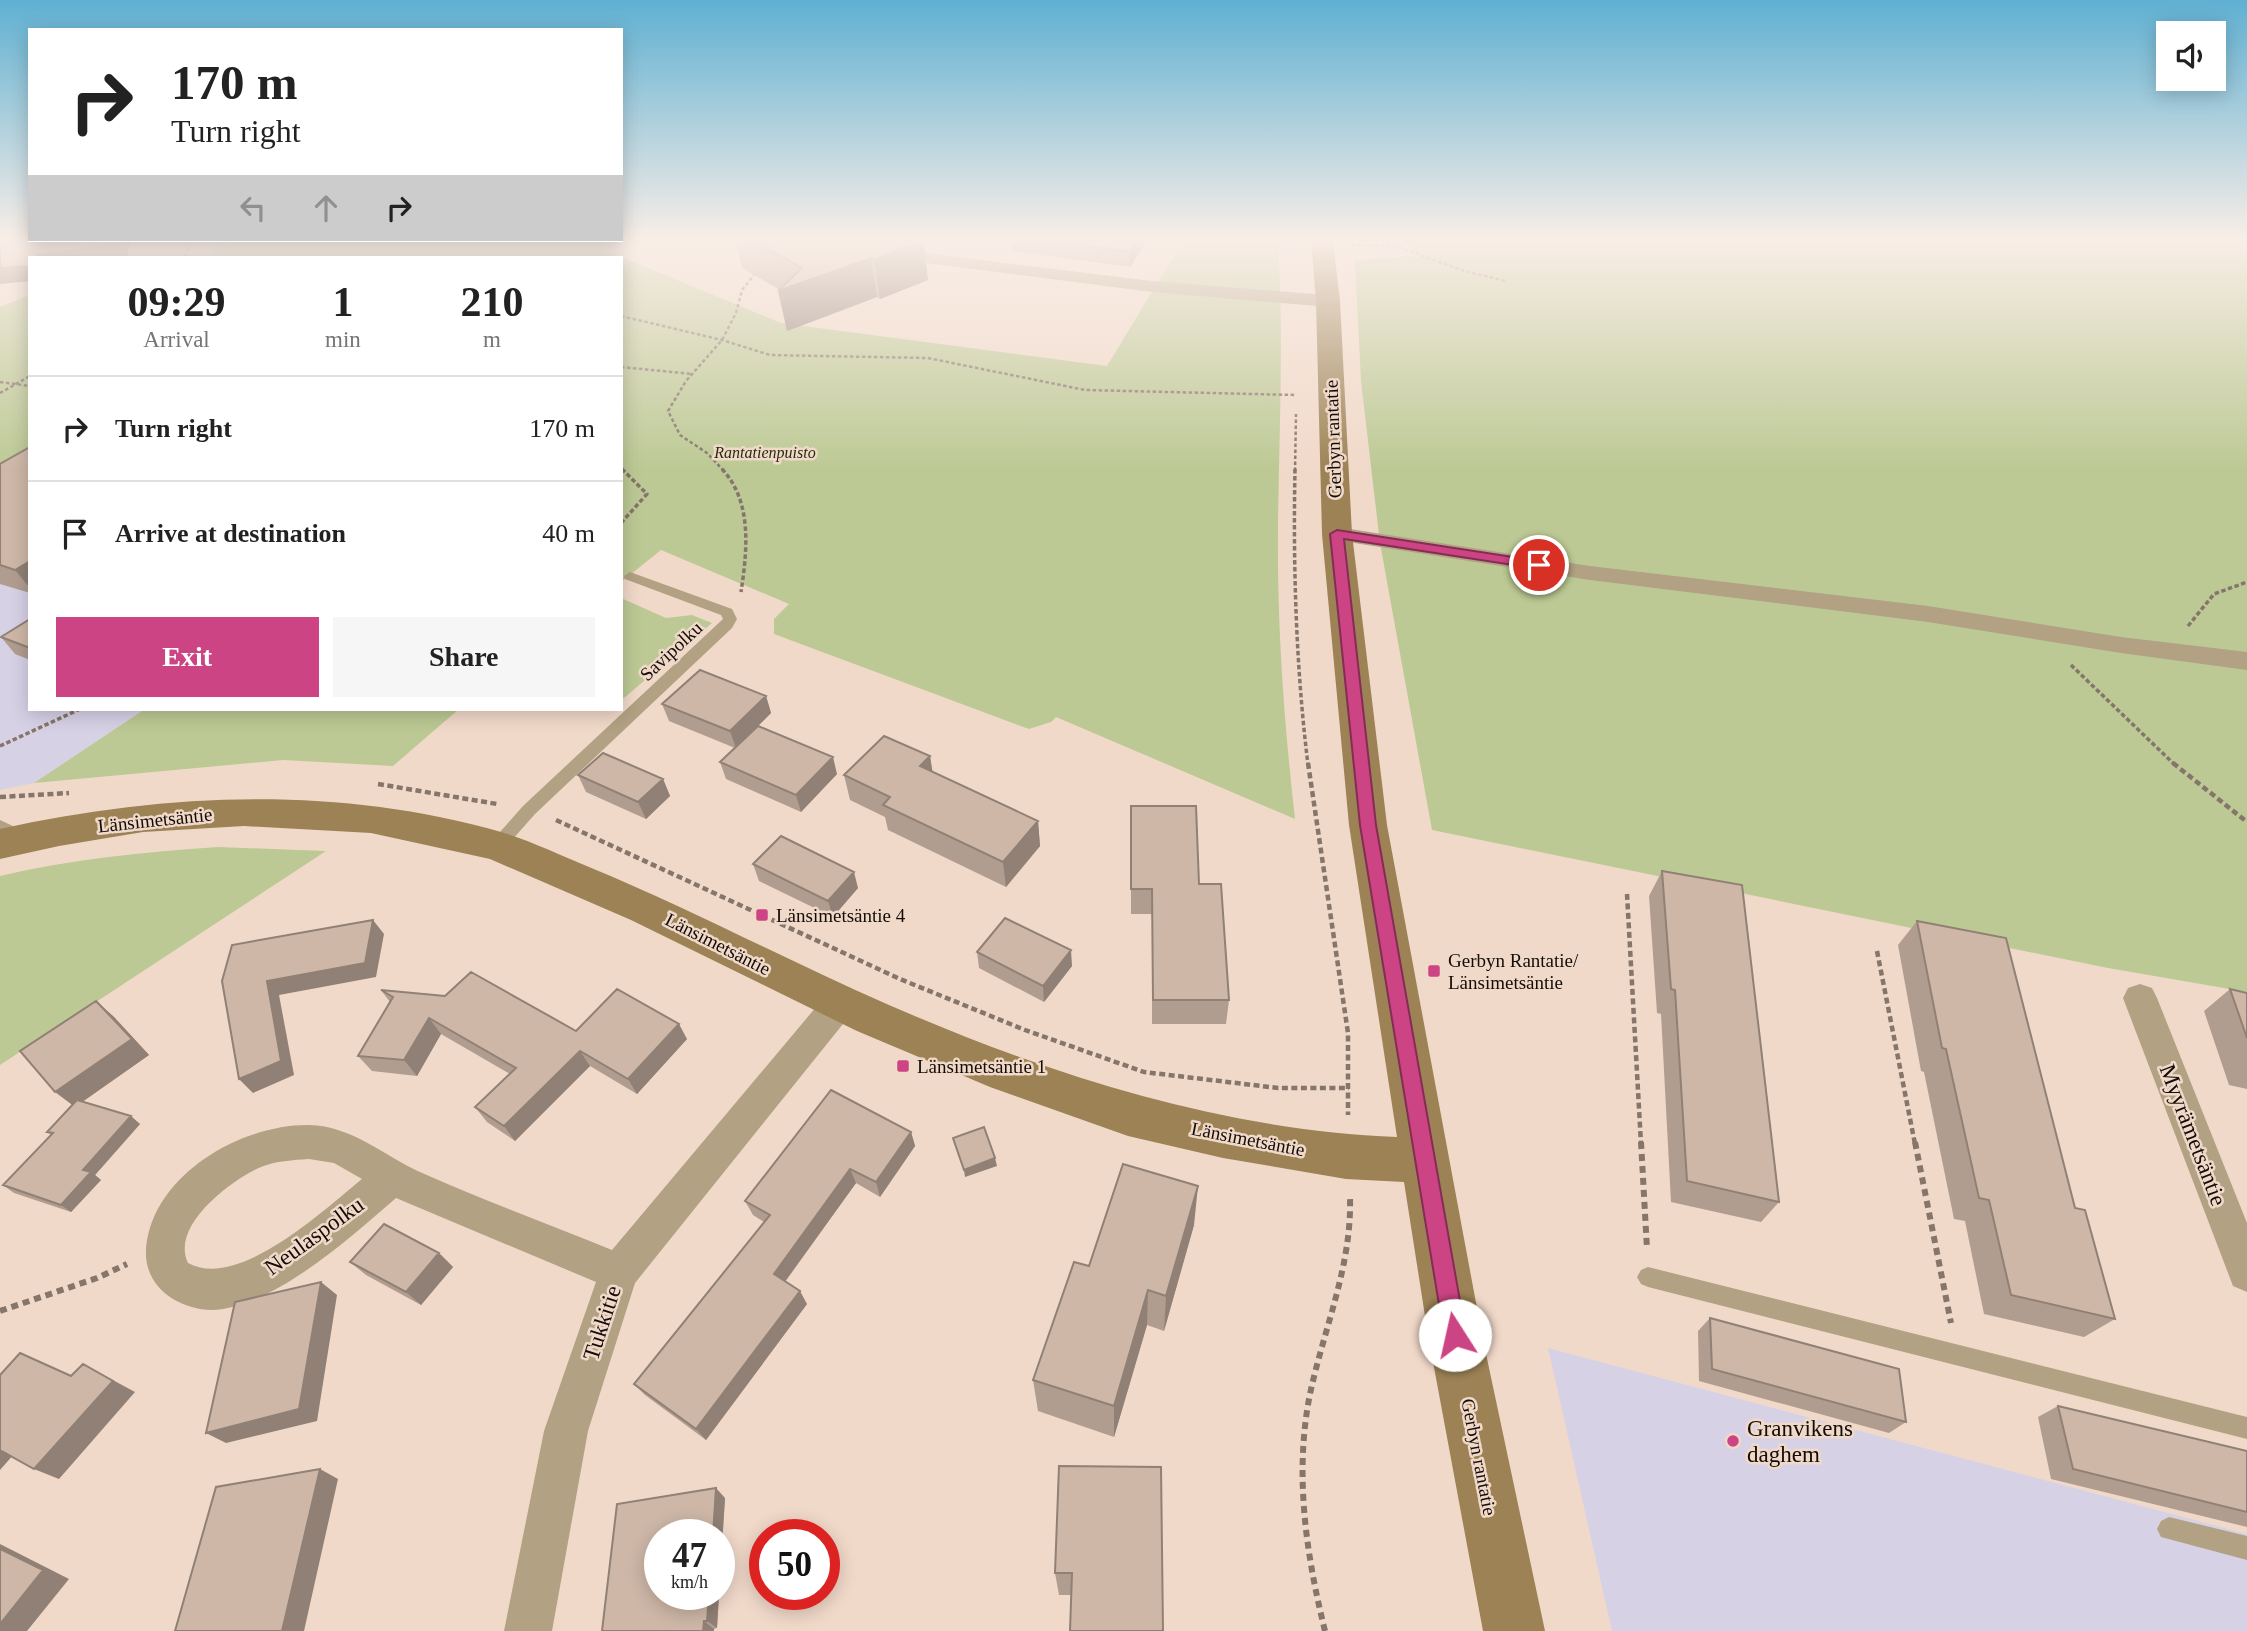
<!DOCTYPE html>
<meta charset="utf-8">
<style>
body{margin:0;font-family:Georgia,serif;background:#f6f6f6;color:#222;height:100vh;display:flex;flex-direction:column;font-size:26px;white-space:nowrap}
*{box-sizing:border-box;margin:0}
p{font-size:23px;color:#767676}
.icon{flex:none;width:38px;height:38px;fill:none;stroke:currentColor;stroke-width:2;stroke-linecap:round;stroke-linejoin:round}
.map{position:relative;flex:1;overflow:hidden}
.details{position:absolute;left:28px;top:256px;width:595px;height:455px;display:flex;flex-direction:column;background:#fff;border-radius:0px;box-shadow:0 4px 18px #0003}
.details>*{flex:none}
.hud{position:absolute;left:28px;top:28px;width:595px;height:214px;border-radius:0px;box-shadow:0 4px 18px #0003;background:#fff;color:#222;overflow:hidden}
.tools{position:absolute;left:2156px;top:21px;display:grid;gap:14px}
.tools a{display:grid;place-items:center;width:70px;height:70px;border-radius:0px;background:#fff;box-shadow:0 4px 18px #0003;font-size:35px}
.speed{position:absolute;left:644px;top:1519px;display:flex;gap:14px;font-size:35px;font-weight:700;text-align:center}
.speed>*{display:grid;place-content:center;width:91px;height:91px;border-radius:50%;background:#fff;box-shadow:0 4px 18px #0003;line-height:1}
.speed small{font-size:18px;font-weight:400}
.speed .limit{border:10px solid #d22;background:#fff;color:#111}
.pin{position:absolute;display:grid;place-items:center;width:60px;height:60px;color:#fff;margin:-30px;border:4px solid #fff;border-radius:50%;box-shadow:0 2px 7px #0007}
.me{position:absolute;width:77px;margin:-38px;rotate:350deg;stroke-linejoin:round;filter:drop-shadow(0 0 5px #0008)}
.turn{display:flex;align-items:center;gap:24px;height:147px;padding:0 28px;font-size:32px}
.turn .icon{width:91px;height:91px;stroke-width:2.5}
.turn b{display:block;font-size:49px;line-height:60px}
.lanes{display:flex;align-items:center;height:66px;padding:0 28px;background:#0003;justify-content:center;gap:35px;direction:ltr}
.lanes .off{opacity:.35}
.eta{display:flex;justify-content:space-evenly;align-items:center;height:119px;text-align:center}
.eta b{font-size:42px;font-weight:700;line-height:49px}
.action{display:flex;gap:14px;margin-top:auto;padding:14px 28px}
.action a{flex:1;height:80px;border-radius:0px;background:#cc4483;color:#fff;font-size:28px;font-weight:700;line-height:80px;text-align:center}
.action a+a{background:#f6f6f6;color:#222}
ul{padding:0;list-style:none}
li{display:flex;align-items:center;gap:21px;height:105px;padding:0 28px;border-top:2px solid #e0e0e0}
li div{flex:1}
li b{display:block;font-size:26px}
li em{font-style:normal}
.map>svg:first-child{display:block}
.education{fill:#d7d1e6}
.green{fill:#bcc994}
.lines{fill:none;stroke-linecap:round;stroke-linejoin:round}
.path-far3{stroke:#85756b;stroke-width:2.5;stroke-dasharray:3.5 2.5;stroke-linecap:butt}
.path-far2{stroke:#85756b;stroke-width:3.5;stroke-dasharray:4.5 2.5;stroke-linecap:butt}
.path-far1{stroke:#85756b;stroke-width:4.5;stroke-dasharray:6 3.5;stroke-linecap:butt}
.path{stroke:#85756b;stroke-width:6;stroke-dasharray:7 5;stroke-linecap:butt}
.lane{fill:#b2a183;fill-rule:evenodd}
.street{fill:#b2a183;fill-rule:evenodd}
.secondary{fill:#9c8255;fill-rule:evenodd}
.wall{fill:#b19d90}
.shaded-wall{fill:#908075}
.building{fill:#ceb7a7;stroke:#908075;stroke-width:2}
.route{fill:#cc4483;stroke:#852c55;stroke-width:2}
.poi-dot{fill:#cc4483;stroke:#f1d9c9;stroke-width:2.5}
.labels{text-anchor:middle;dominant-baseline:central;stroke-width:5;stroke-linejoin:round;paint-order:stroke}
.far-park-label{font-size:16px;font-style:italic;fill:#272d0c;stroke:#f1d9c9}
.street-label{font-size:19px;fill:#130c07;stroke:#f1d9c9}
.poi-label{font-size:19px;fill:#130c07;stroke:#f1d9c9;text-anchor:start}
.near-street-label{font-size:23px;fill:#130c07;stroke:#f1d9c9}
.near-poi-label{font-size:23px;fill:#130c07;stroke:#f1d9c9;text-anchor:start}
</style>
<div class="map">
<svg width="2247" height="1631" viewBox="0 0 2247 1631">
<rect width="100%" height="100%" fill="#f1d9c9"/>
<path class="education" d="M 30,400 L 30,709 L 145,709 L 34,783 L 0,790 L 0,405 Z
M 1548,1348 L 2247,1534 L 2247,1631 L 1612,1631 Z"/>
<path class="green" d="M 253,241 L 599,241 L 602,249 L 781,323 L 1107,366 L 1183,241 L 1278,241 C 1284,337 1279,432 1278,528 C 1277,625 1284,722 1295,819 L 1056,717 L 1051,722 L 1029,729 L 774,634 L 774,619 L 789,604 L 661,550 L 621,582 L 621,257 L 208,257 L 212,249 Z
M 1409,241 L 2247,241 L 2247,992 L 2108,968 L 1432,830 L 1380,543 L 1361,381 L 1355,260 L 1413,256 Z
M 30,295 L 30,456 L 0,466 L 0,307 Z
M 621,598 L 666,618 L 692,615 L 712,623 L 624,698 L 621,697 Z
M 145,709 L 459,709 L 393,766 L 283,760 L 34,783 Z
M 218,847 L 326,851 L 0,1065 L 0,876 C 72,859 144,852 218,847 Z"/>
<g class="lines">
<path class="path-far3" d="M 1351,245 L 1396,246 L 1464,271 L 1506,281
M 185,257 L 191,241
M 621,316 L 722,340 L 770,355 L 928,358 L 1085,390 L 1296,395
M 621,367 L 693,374
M 0,382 L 30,386
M 0,393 L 30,376
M 621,468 L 624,471
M 724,471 L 707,453 L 680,435 L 668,411 L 686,381 L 722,340 L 736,313 L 742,290 L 757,271
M 1295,471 L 1296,414"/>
<path class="path-far2" d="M 722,469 C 753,502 747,552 741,592
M 1295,469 C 1293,567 1296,667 1308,765
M 621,523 L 647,494 L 622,469
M 2188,626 L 2214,594 L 2247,582
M 2071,665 L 2175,765
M 0,746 L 80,709"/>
<path class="path-far1" d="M 1308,763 L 1348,1033 L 1348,1115
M 2173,763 L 2247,822
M 378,784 L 497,804
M 0,797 L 69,793
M 556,820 L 900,979 L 1025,1030 L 1144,1072 L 1278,1088 L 1349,1088
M 1627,894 L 1641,1144
M 1877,951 L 1915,1144"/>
<path class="path" d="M 1641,1142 L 1647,1249
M 1915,1142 L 1951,1323
M 0,1311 L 97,1278 L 127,1264
M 1325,1631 C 1306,1554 1294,1473 1310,1394 C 1324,1328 1352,1266 1350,1197"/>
<path class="lane" d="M 630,572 L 732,609 L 737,619 L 732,628 L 535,814 L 503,850 L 491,850 L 489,846 L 491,842 L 523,806 L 723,619 L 721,615 L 625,579 L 624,576 Z
M 0,820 L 30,834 L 32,838 L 30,842 L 24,844 L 0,833 Z
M 1648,1267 L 2247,1417 L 2247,1439 L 1648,1287 L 1641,1284 L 1637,1277 L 1641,1270 Z
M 2169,1517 L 2247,1536 L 2247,1560 L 2161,1537 L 2157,1529 L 2161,1521 Z"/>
<path class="street" d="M 886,248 L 1152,281 L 1328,295 L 1337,301 L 1328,307 L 1152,292 L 880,257 L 877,253 L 880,249 Z
M 1337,527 L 1590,566 L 1928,606 L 2121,637 L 2247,652 L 2247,670 L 2121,653 L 1928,622 L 1590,580 L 1329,539 L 1325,534 L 1329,529 Z
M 2140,984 L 2152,988 L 2157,998 L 2247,1223 L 2247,1292 L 2233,1286 L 2123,998 L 2128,988 Z
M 839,990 L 851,994 L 856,1004 L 851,1014 L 635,1283 L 588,1431 L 552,1631 L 504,1631 L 544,1431 L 596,1282 L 396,1198 C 351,1237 284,1298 223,1309 C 205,1312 189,1308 173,1299 C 156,1289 145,1271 146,1251 C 150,1176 241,1124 309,1125 C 352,1126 383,1155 420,1172 C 483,1200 548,1224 612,1250 L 827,994 ZM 309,1159 L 334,1163 L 362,1179 C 325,1209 238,1291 188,1263 C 170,1226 231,1180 261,1167 C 276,1161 293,1160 309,1159 Z"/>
<path class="secondary" d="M 1311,241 L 1333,241 L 1340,301 L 1352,534 L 1387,825 L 1482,1335 L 1545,1631 L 1483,1631 L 1428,1335 L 1404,1182 L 1346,1179 L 1223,1158 L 1128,1136 L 990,1087 L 857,1031 L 631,920 L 490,859 L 371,833 L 244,826 L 143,832 L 59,846 L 0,859 L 0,829 C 165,793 336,785 501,832 C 531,841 560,855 589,867 C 691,909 788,961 889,1005 C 1050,1075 1221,1130 1397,1137 L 1349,825 L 1322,534 L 1316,301 Z"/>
</g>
<path class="wall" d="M 736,241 L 923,241 L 928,280 L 880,299 L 877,297 L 787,331 L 780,290 L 742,268 Z
M 1011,241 L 1147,241 L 1130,267 L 1012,251 Z
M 30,447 L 30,593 L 0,584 L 0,464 Z
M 30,619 L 30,660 L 15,654 L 1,637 Z
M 766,696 L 771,713 L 758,726 L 837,774 L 801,812 L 726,779 L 720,762 L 735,748 L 669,721 L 662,704 Z
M 930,756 L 932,772 L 1038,821 L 1040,846 L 1006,887 L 888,830 L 885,817 L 850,800 L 844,775 Z
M 578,775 L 663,779 L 670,796 L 646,819 L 586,792 Z
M 1131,806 L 1199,884 L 1229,1000 L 1226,1024 L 1152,1024 L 1152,914 L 1131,914 Z
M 753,864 L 858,888 L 833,917 L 759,881 Z
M 1662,871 L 1779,1202 L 1761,1222 L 1671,1202 L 1661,1014 L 1657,1013 L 1649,896 Z
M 1917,921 L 2075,1208 L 2115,1319 L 2084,1337 L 1984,1314 L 1965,1221 L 1954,1219 L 1924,1072 L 1921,1071 L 1898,945 Z
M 977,952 L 1072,966 L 1044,1002 L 979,968 Z
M 2230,989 L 2247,993 L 2247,1089 L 2229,1085 L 2204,1011 Z
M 381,990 L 576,1031 L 687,1039 L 637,1094 L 590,1066 L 515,1141 L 487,1122 L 475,1107 L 510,1074 L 441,1034 L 417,1076 L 372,1071 L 358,1056 L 390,1002 Z
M 96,1001 L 114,1017 L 149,1055 L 82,1102 L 140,1124 L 95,1175 L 101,1180 L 71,1212 L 14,1193 L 3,1185 L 51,1135 L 47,1132 L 72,1105 Z
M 911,1132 L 915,1146 L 880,1197 L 856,1183 L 785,1282 L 807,1304 L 706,1440 L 645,1395 L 634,1384 L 764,1222 L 753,1215 L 745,1201 Z
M 1194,1225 L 1164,1331 L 1147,1325 L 1114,1437 L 1038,1411 L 1033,1380 L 1089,1266 Z
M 439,1253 L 453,1267 L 421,1305 L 366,1275 L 350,1262 Z
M 1710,1318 L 1906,1422 L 1889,1433 L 1699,1381 L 1698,1331 Z
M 2058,1406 L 2247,1451 L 2247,1527 L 2051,1479 L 2038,1417 Z
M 1059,1466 L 1163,1631 L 1072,1595 L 1059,1595 L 1055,1573 Z
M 725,1498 L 717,1628 L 714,1629 L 714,1631 L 602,1631 Z"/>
<path class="shaded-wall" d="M 119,241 L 130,241 L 127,257 L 35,257 L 37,256 Z
M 922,241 L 923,241 L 928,280 L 880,299 L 874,260 Z
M 1137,241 L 1147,241 L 1130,267 L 1130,252 Z
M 871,258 L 877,297 L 787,331 L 778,291 Z
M 30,264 L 30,281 L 0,284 L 0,268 Z
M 30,561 L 30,588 L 15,570 Z
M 766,696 L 771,713 L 736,748 L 730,731 Z
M 930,756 L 934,781 L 920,766 Z
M 833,757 L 837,774 L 801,812 L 796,795 Z
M 663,779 L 670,796 L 646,819 L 638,802 Z
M 1038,821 L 1040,846 L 1006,887 L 1003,862 Z
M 854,872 L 858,888 L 833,917 L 828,901 Z
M 373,920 L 384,934 L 376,977 L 279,995 L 294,1075 L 253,1093 L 239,1079 L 267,981 Z
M 1071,950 L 1072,966 L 1044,1002 L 1043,986 Z
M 96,1001 L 114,1017 L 149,1055 L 75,1107 L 55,1092 Z
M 429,1018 L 441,1034 L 417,1076 L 404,1060 Z
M 679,1024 L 687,1039 L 637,1094 L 628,1079 Z
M 580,1051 L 590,1066 L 515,1141 L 504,1126 Z
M 131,1116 L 140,1124 L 95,1175 L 101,1180 L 71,1212 L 61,1205 L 83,1170 Z
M 911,1132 L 915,1146 L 880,1197 L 876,1182 Z
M 995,1158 L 997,1166 L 965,1177 L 964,1170 Z
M 850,1169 L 856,1183 L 781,1287 L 774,1274 Z
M 1198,1186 L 1194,1225 L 1164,1331 L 1166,1296 Z
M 439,1253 L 453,1267 L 421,1305 L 406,1292 Z
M 321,1282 L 337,1295 L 317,1421 L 226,1443 L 206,1433 Z
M 1148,1290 L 1147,1325 L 1114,1437 L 1114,1406 Z
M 800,1291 L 807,1304 L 706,1440 L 696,1429 Z
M 83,1364 L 135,1392 L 59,1479 L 34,1469 Z
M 0,1448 L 14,1454 L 0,1470 Z
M 320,1469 L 338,1479 L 304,1631 L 282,1631 Z
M 716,1488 L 725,1498 L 719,1589 L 719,1535 L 713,1535 Z
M 0,1544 L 69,1579 L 27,1631 L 0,1631 Z
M 709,1594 L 719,1594 L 717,1628 L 707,1621 Z
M 704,1621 L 714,1629 L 714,1631 L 703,1631 Z"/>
<path class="building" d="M 0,241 L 119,241 L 118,243 L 37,256 L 35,257 L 30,257 L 30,264 L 29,266 L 0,268 Z
M 754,241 L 828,242 L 922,241 L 874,260 L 871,258 L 778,291 L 802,268 Z
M 1053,241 L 1137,241 L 1130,252 Z
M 30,447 L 30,561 L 15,570 L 0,565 L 0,464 Z
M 30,619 L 30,648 L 1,637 Z
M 700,670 L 766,696 L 730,731 L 662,704 Z
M 758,726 L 833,757 L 796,795 L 720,762 Z
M 884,736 L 930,756 L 920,766 L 1038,821 L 1003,862 L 883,805 L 890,797 L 844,775 Z
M 603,753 L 663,779 L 638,802 L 578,775 Z
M 1131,806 L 1196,806 L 1199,884 L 1221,884 L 1229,1000 L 1153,1000 L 1152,889 L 1131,889 Z
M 781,836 L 854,872 L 828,901 L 753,864 Z
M 1662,871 L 1742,885 L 1779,1202 L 1687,1181 L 1675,990 L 1671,989 Z
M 1005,918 L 1071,950 L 1043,986 L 977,952 Z
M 373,920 L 365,963 L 267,981 L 281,1061 L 239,1079 L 222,981 L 232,945 Z
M 1917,921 L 2006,938 L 2075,1208 L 2085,1210 L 2115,1319 L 2011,1295 L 1989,1200 L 1979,1198 L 1946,1049 L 1942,1048 Z
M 471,972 L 576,1031 L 617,989 L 679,1024 L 628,1079 L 580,1051 L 504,1126 L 475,1107 L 516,1068 L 429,1018 L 404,1060 L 358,1056 L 393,997 L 381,990 L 445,996 Z
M 2230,989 L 2247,993 L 2247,1038 Z
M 96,1001 L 132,1039 L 55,1092 L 20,1051 Z
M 831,1090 L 911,1132 L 876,1182 L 850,1169 L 774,1274 L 800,1291 L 696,1429 L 634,1384 L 770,1215 L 745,1201 Z
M 77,1100 L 131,1116 L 83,1170 L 91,1172 L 61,1205 L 3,1185 L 53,1133 L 47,1132 Z
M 984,1127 L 995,1158 L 964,1170 L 953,1138 Z
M 1123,1164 L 1198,1186 L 1166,1296 L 1148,1290 L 1114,1406 L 1033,1380 L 1074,1262 L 1089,1266 Z
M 384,1224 L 439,1253 L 406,1292 L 350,1262 Z
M 321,1282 L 299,1409 L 206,1433 L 235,1302 Z
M 1710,1318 L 1899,1369 L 1906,1422 L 1712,1369 Z
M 20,1353 L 71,1376 L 83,1364 L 113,1381 L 34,1469 L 0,1450 L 0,1375 Z
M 2058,1406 L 2247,1451 L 2247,1512 L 2073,1469 Z
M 1059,1466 L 1161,1467 L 1163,1631 L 1070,1631 L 1072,1573 L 1055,1573 Z
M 320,1469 L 282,1631 L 175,1631 L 216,1487 Z
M 716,1488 L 713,1535 L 660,1535 L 660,1594 L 709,1594 L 707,1621 L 704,1621 L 703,1631 L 602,1631 L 617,1504 Z
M 0,1549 L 43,1570 L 0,1624 Z"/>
<linearGradient id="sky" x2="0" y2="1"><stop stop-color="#5fb0d2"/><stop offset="0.51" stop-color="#f9eee7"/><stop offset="1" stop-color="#f9eee7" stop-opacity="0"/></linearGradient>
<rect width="2247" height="470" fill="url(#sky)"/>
<path class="route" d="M 1337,530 L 1539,561 L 1546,565 L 1539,569 L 1344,539 L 1376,825 L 1466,1335 L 1463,1343 L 1455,1346 L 1448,1343 L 1444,1335 L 1360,825 L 1330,534 Z"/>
<g class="poi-dot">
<rect x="755" y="908" width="14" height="14" rx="3.5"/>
<rect x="1427" y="964" width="14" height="14" rx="3.5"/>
<rect x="896" y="1059" width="14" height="14" rx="3.5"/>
<circle cx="1733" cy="1441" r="7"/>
</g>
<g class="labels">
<g class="far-park-label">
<text x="765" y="452">Rantatienpuisto</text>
</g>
<g class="street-label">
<text transform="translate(1333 439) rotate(-92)">Gerbyn rantatie</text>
<text transform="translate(671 651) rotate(-43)">Savipolku</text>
<text transform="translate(155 820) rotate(-6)">Länsimetsäntie</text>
<text transform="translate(718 944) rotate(27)">Länsimetsäntie</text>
<text transform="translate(1248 1139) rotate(11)">Länsimetsäntie</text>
<text transform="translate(1479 1457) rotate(79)">Gerbyn rantatie</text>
</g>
<g class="poi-label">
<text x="776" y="915">Länsimetsäntie 4</text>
<text x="1448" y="960">Gerbyn Rantatie/<tspan x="1448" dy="22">Länsimetsäntie</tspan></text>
<text x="917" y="1066">Länsimetsäntie 1</text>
</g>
<g class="near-street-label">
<text transform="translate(2193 1135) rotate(69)">Myyrämetsäntie</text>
<text transform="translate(314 1236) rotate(-36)">Neulaspolku</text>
<text transform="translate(602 1323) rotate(-72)">Tukkitie</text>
</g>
<g class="near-poi-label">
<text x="1747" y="1428">Granvikens<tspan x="1747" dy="26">daghem</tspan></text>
</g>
</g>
</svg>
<div class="tools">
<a><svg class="icon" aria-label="sound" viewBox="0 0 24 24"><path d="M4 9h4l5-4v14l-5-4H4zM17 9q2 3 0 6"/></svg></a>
</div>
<div class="speed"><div>47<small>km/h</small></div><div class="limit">50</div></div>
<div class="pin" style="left:1539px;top:565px;background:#d93025"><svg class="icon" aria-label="arrive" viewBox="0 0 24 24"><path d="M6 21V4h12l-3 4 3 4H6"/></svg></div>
<svg class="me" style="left:1455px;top:1335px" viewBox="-20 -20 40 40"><circle r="19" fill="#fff"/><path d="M0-13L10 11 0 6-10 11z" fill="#cc4483"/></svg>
<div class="hud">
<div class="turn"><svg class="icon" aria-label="right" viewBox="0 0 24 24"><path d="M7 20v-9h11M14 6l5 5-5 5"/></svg><div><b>170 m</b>Turn right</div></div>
<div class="lanes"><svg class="icon off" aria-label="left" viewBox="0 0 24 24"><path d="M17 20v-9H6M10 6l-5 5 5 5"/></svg><svg class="icon off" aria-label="ahead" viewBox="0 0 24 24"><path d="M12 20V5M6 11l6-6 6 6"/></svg><svg class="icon" aria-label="right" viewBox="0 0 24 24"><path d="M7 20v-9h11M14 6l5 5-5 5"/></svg></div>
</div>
<section class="details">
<div class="eta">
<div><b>09:29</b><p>Arrival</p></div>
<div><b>1</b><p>min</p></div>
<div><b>210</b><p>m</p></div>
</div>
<ul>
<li><svg class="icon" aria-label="right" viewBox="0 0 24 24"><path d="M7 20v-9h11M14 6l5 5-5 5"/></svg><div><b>Turn right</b></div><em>170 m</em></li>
<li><svg class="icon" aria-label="arrive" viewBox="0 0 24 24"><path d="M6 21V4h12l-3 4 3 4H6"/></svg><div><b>Arrive at destination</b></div><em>40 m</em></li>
</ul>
<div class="action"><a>Exit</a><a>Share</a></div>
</section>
</div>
